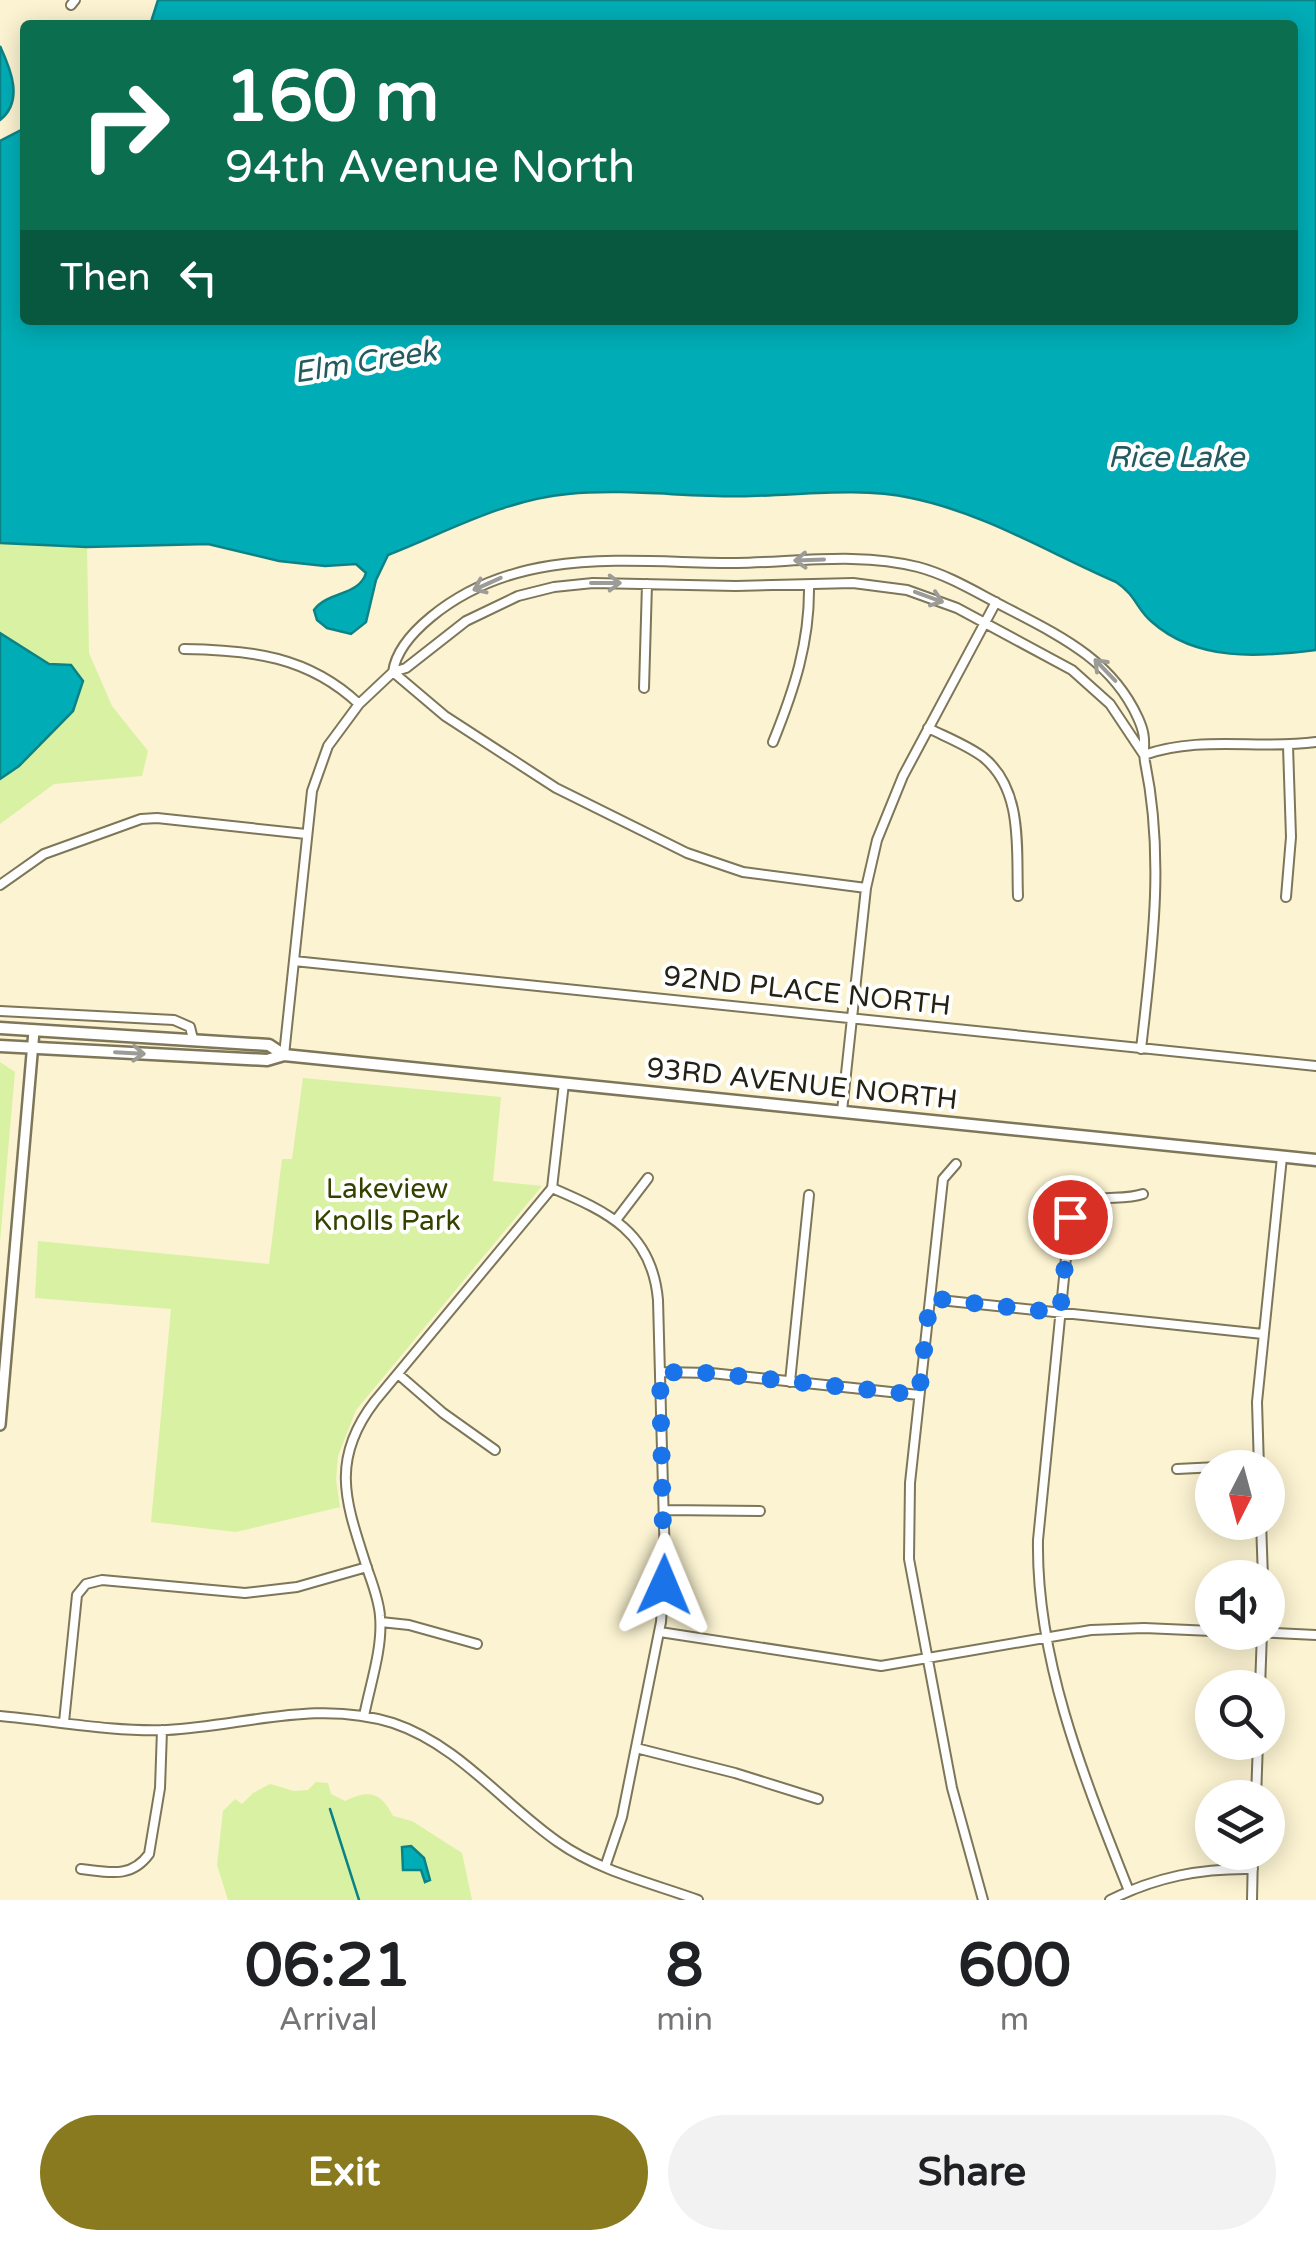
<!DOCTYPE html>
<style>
body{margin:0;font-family:"Varela Round",sans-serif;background:#f2f2f2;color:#202124;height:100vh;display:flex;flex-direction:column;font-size:38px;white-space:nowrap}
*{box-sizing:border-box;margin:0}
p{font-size:32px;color:#757577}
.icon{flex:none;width:55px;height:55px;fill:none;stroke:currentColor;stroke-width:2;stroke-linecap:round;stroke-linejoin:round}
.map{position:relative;height:1900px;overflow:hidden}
.side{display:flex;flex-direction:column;background:#fff;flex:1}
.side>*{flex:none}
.top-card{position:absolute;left:20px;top:20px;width:1278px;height:305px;border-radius:10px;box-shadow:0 5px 25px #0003;background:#0b6e4f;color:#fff;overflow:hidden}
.needle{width:65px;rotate:186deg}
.buttons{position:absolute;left:1195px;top:1450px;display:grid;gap:20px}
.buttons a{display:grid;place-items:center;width:90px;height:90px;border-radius:50%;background:#fff;box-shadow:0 5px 25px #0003;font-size:50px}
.pin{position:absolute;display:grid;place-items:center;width:85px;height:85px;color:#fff;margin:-42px;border:5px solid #fff;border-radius:50%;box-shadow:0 2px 10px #0007}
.me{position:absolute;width:110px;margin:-55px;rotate:1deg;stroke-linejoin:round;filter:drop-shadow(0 0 8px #0008)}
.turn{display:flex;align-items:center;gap:35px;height:210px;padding:0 40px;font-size:45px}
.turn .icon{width:130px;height:130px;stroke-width:2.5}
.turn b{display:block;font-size:70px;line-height:85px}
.then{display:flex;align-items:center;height:95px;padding:0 40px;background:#0003;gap:20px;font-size:38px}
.eta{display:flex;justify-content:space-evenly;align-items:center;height:170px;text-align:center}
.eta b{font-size:60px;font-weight:700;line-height:70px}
.cta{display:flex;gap:20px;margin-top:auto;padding:20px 40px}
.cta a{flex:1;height:115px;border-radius:60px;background:#897a20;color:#fff;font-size:40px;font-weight:700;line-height:115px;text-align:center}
.cta a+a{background:#f2f2f2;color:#202124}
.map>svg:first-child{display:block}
.green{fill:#d9f1a2}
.water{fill:#00adb6;stroke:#0b8386;stroke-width:2.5}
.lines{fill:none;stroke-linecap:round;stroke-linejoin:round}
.stream{stroke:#0b8386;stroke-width:2.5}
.minor-casing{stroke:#7d7658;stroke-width:12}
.tertiary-casing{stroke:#7d7658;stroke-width:14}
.secondary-casing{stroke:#7d7658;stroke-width:15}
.minor{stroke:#fff;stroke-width:8}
.tertiary{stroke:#fff;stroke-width:9}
.secondary{stroke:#fff;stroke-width:10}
.oneway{stroke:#9c9b96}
.route{stroke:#1a73e8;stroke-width:18;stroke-dasharray:0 32.4}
.labels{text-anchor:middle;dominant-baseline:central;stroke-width:8;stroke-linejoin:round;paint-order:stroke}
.street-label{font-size:28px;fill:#242115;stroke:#fff}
.park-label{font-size:28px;fill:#354300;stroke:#fff}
.water-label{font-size:30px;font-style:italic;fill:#235b5f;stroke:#fff}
</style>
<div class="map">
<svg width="1316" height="1900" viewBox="0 0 1316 1900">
<rect width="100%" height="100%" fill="#fbf3d1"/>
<path class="green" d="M 0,536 L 87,547 L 89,653 L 112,706 L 148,751 L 142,776 L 54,784 L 0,824 Z
M 0,1062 L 15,1072 L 0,1242 Z
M 303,1078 L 501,1097 L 493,1181 L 542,1186 L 356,1410 L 338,1456 L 336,1480 L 340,1507 L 236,1532 L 151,1522 L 171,1309 L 35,1298 L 38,1241 L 269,1264 L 282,1159 L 292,1159 Z
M 316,1782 L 328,1783 L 331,1794 L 345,1801 C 369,1789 381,1792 393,1816 L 412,1821 L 462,1853 L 472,1900 L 228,1900 L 217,1865 L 223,1811 L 235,1799 L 242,1804 L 253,1793 L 270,1784 L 294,1791 L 308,1790 Z"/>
<path class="water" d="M 158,0 L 1316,0 L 1316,650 C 1260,657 1197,662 1152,622 C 1136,609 1137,596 1116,582 C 1049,553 984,513 911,498 C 860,487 803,495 751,496 C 690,498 629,488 568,494 C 503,500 447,532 388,555 L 376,580 L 366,622 L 351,634 L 327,628 L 317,620 L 314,610 C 328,591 359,596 366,573 L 356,564 L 325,566 L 279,561 L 208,544 L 87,547 L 0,543 L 0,141 L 25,128 L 25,320 L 1292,320 L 1292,25 L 150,25 Z
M 0,46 C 11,70 24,101 0,120 Z
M 0,633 L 49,664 L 71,665 L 83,681 L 73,711 L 19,766 L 0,779 Z
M 411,1846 L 424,1858 L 430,1880 L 425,1882 L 421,1870 L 403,1870 L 402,1847 Z"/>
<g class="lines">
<path class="stream" d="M 330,1809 L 359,1900"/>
<defs>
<path id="minor" d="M 71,5 L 75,0
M 184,649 C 251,650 308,656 359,704
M 393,672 C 396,650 414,631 431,617 C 520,544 630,563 737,563 C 797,562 859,552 918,567 C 948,575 974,591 1001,605 C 1056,634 1111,658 1138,718 C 1148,740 1142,744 1145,762 C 1165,858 1152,952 1141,1049
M 393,672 L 445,716 L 556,788 L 687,853 L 743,872 L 866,888
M 644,688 L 647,584
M 928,728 C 946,737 967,745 983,757 C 1024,790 1016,850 1018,896
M 773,742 C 794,690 810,642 809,585
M 1144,755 C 1201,735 1258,750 1316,742
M 0,885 L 44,854 L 141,819 L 157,818 L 306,834
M 1286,897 L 1291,837 L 1288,746
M 294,961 L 1316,1066
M 0,1011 L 174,1020 L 190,1027 L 193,1039
M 284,1055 L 312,791 L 328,746 L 359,704 L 393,672 L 406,668 L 466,621 L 518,596 L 554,587 L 593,583 L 736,586 L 853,583 L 907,590 L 957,608 L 1072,670 L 1110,704 L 1144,755
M 842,1111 L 866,888 L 877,840 L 903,776 L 996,602
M 956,1164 L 943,1179 L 910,1483 L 909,1559 L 952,1788 L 983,1900
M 552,1188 C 608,1212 652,1232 658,1300 L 665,1563 L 661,1622 L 622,1817 L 605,1867
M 616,1220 L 648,1178
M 930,1299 L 1263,1334
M 660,1372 L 711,1373 L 919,1395
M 398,1374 L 443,1413 L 495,1450
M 790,1382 L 809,1195
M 1259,1468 L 1257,1402 L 1282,1157
M 1177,1469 L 1258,1465
M 664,1510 L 760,1511
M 1261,1522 L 1263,1578
M 381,1622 L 409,1625 L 477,1644
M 660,1632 L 881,1666 L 1091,1630 L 1144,1628 L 1212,1631
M 1256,1632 L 1316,1635
M 1260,1688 L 1262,1632
M 0,1716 C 55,1721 112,1732 167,1730 C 243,1726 317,1699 393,1723 C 459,1745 502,1803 558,1842 C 599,1871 651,1883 698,1900
M 364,1716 C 370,1685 383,1648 380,1616 C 379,1601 373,1585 368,1571 C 347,1505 328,1462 375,1401 L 552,1188 L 564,1083
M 64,1722 L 77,1595 L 86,1584 L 102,1580 L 245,1593 L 297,1587 L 367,1567
M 636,1748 L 735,1773 L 818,1799
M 1256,1798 L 1258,1742
M 81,1869 C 108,1872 131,1879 149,1854 L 160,1788 L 162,1730
M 1129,1891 C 1085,1780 1036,1661 1038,1540 L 1070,1217 C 1087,1189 1116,1203 1143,1194
M 1110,1900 C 1156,1877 1201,1868 1253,1869
M 1252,1900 L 1253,1852"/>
<path id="tertiary" d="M 0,1425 L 34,1031"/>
<path id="secondary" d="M 0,1028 L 269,1045 L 284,1055
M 0,1046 L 267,1060 L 284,1055 L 1316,1160"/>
</defs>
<use href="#minor" class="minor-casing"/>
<use href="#tertiary" class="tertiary-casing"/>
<use href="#secondary" class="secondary-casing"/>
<use href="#minor" class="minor"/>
<use href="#tertiary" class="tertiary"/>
<use href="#secondary" class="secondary"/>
</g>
<defs><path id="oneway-shaft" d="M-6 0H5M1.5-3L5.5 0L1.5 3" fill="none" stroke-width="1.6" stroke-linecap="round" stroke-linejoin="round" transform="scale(2.5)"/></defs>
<g class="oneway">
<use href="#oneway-shaft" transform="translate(809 560) rotate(178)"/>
<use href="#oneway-shaft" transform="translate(606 583)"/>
<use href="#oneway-shaft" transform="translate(487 584) rotate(156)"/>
<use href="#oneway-shaft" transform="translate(929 597) rotate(20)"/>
<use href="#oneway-shaft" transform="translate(1105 670) rotate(-134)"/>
<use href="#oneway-shaft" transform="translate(130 1053) rotate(3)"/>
</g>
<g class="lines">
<path class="route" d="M 664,1585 L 660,1372 L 711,1373 L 919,1395 L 930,1298 L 1060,1313 L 1070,1217"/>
</g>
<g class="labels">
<g class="street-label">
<text transform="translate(807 991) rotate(6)">92ND PLACE NORTH</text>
<text transform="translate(802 1084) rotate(6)">93RD AVENUE NORTH</text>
</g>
<g class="park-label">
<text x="387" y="1189">Lakeview<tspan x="387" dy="32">Knolls Park</tspan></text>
</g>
<g class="water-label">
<text transform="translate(365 362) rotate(-9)">Elm Creek</text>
<text x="1176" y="457">Rice Lake</text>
</g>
</g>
</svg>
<div class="buttons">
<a><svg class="needle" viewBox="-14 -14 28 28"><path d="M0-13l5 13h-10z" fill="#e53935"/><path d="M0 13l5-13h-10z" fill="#757577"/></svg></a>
<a><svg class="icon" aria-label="sound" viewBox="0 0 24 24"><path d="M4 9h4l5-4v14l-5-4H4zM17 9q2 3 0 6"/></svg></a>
<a><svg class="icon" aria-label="search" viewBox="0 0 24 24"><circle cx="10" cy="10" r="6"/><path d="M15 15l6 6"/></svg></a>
<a><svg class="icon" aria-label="layers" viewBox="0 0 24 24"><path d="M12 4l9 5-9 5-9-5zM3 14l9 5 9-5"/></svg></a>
</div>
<div class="pin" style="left:1070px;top:1217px;background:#d93025"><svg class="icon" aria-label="arrive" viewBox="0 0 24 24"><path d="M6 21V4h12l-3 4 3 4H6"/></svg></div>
<svg class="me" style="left:664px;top:1585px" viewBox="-20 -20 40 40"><path d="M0-17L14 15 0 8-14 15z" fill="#1a73e8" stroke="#fff" stroke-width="4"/></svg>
<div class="top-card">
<div class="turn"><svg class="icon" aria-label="right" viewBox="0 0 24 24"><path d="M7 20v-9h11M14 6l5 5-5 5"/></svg><div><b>160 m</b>94th Avenue North</div></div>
<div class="then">Then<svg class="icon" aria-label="left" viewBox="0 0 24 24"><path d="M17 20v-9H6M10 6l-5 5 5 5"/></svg></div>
</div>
</div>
<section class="side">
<div class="eta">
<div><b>06:21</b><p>Arrival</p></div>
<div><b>8</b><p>min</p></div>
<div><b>600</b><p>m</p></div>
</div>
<div class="cta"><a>Exit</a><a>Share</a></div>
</section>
